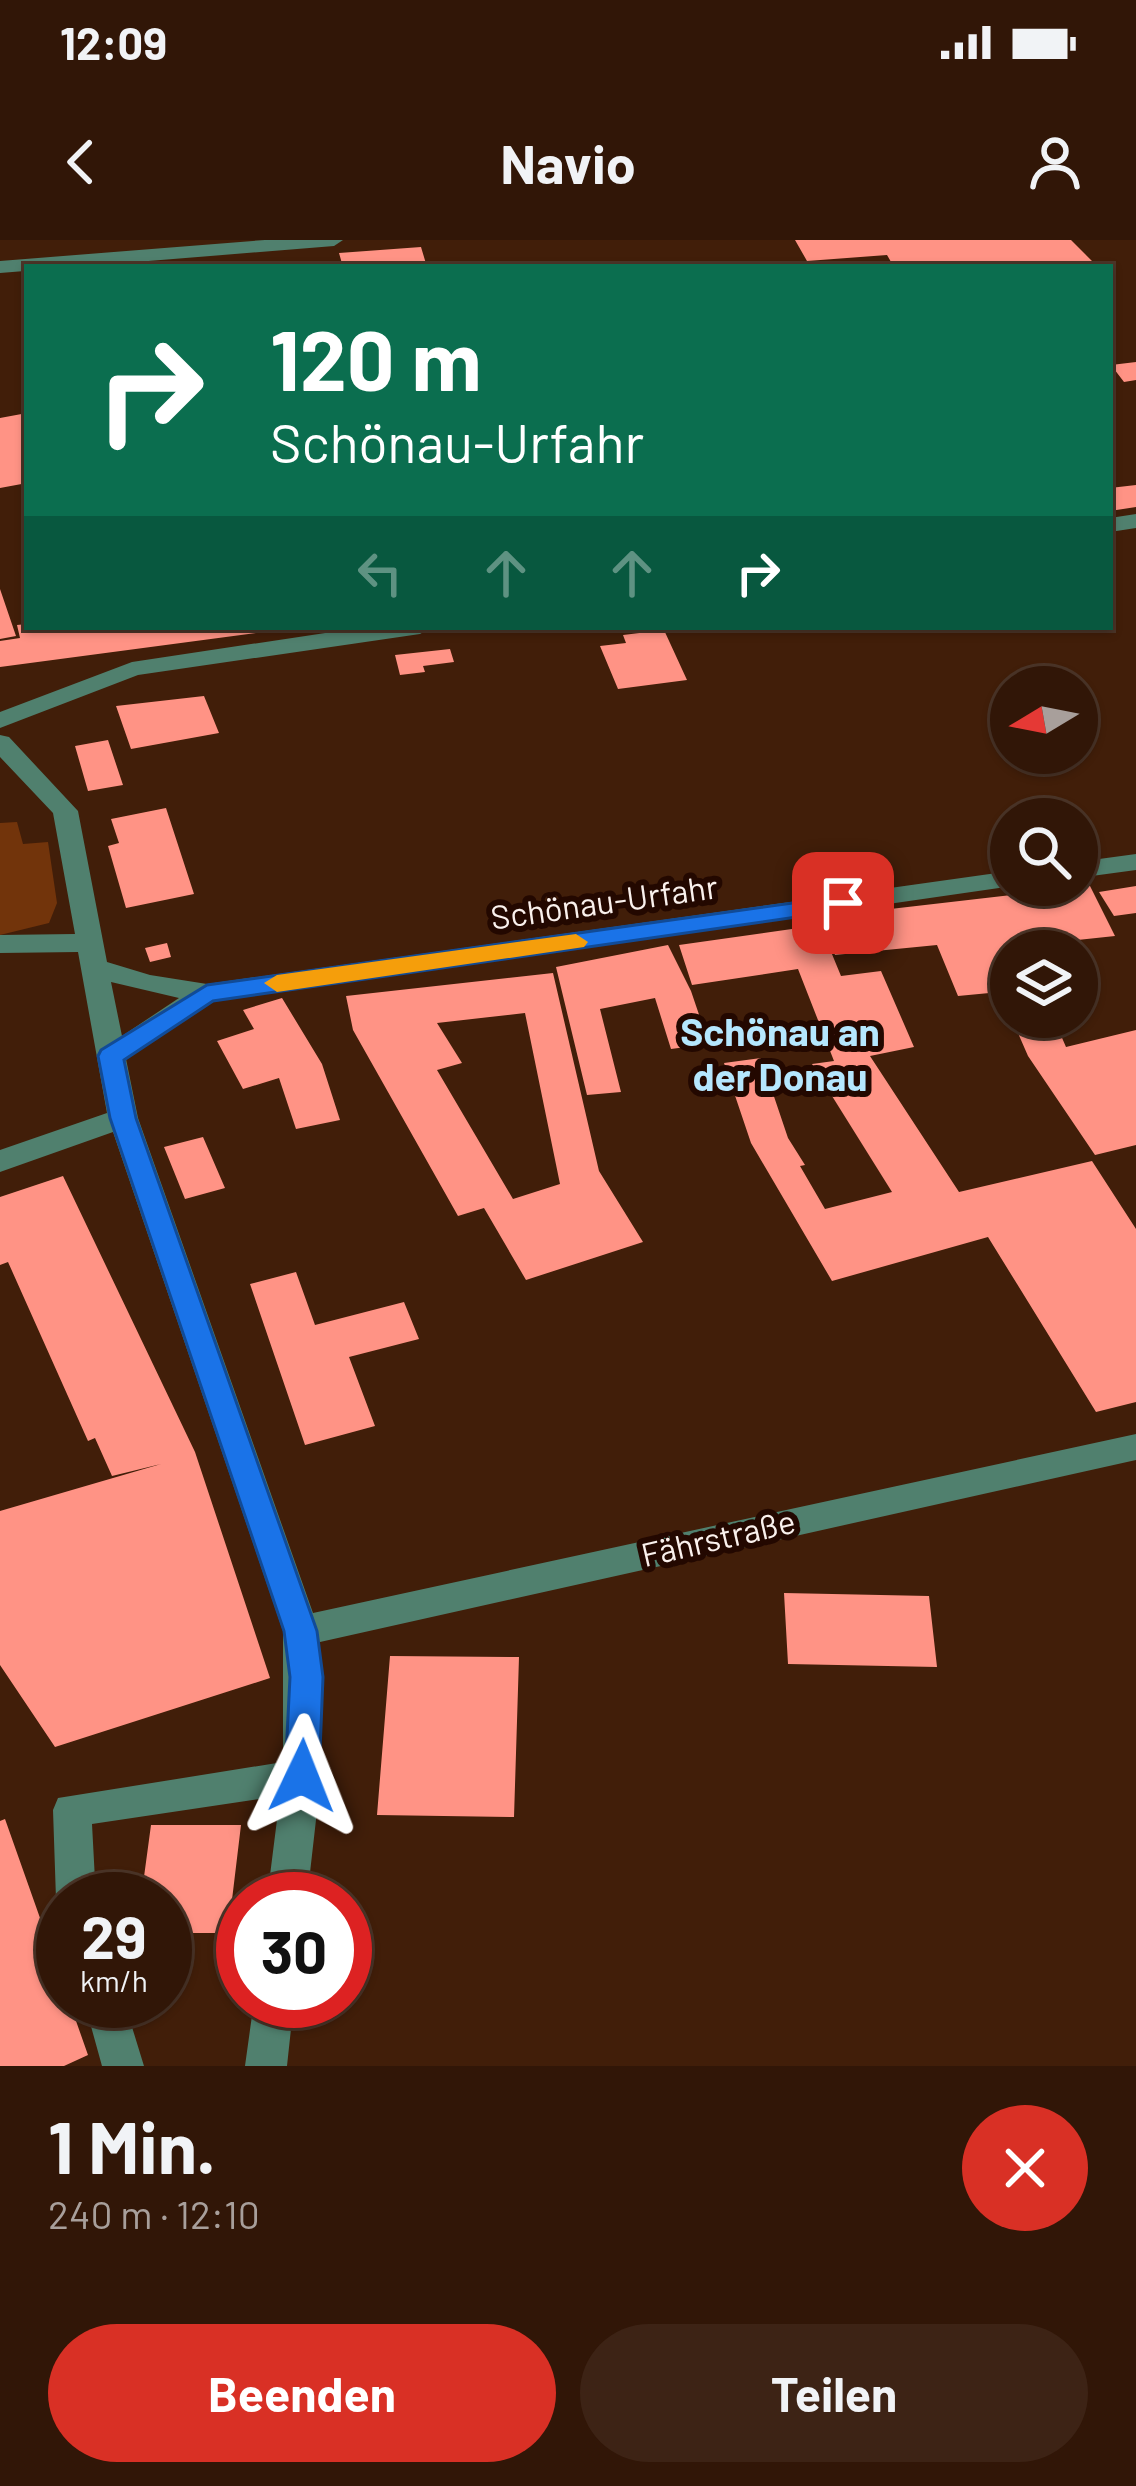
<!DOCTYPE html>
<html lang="de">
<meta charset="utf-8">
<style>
body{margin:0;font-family:Barlow,sans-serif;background:#3d2315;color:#f1f3f6;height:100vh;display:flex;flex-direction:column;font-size:45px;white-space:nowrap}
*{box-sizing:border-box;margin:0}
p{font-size:39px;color:#a89f9b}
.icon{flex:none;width:66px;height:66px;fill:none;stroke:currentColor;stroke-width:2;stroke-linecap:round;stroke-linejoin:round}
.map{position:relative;height:1826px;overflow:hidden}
.drawer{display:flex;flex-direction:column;background:#311607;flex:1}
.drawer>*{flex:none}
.top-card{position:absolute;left:24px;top:24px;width:1089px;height:366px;border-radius:0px;box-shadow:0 3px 9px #0004,0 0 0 3px #4c3528;background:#0b6e4f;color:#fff;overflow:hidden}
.needle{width:78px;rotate:260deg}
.controls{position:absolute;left:990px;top:426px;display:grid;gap:24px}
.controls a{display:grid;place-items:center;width:108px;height:108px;border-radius:50%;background:#311607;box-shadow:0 3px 9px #0004,0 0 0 3px #4c3528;font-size:60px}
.speed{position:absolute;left:36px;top:1632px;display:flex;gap:24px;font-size:60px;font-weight:700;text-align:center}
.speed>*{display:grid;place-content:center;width:156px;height:156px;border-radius:50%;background:#311607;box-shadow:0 3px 9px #0004,0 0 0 3px #4c3528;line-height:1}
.speed small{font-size:30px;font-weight:400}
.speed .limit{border:18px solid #d22;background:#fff;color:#111}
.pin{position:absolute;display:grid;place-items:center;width:102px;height:102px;color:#fff;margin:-51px;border-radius:24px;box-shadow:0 6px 18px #0006}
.me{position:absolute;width:132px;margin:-66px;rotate:2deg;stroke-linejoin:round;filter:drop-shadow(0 0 9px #0008)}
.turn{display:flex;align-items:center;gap:42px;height:252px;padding:0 48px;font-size:54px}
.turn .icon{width:156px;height:156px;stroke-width:2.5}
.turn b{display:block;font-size:84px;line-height:102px}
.lanes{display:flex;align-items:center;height:114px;padding:0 48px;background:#0003;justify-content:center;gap:60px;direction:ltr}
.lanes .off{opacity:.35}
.round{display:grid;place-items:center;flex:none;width:126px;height:126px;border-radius:63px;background:#3d2315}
.overview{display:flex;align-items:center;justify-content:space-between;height:204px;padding:0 48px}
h1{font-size:72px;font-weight:700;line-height:90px}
.primary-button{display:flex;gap:24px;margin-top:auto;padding:24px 48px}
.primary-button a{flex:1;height:138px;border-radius:72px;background:#d93025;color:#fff;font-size:48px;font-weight:700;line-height:138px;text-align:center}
.primary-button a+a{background:#3d2315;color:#f1f3f6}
.status{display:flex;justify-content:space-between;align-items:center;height:84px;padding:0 60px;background:#311607;direction:ltr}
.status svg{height:33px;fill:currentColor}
header{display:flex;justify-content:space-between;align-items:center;height:156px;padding:0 48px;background:#311607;font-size:54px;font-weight:700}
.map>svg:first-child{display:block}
.green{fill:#72340b}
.building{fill:#ff9385;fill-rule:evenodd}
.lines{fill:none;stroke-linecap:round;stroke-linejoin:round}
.minor{fill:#50806e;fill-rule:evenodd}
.route{fill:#1a73e8;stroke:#114b97;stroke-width:3}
.slow{fill:#f59e0b}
.labels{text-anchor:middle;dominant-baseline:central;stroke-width:12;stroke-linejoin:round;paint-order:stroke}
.street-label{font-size:33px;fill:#faf1ed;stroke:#230800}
.quarter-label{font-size:39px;font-weight:bold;fill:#b5e7fe;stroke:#230800}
</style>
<div class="status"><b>12:09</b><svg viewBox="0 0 49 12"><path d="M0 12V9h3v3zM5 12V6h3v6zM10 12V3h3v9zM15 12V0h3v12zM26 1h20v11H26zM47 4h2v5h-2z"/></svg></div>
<header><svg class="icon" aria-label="back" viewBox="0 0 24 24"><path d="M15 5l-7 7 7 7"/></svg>Navio<svg class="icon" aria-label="person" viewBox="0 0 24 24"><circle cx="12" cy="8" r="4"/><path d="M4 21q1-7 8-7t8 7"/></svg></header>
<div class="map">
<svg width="1136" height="1826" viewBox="0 0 1136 1826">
<rect width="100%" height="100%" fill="#411e09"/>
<path class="green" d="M 17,582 L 23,604 L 48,602 L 57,663 L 49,683 L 0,695 L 0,583 Z"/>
<path class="building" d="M 795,0 L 1071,0 L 1092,21 L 1047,27 L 894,27 L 887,15 L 807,21 Z
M 421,7 L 427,27 L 343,27 L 339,13 Z
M 1136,122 L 1136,140 L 1124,142 L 1111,125 Z
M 27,173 L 27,243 L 0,248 L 0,178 Z
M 1136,245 L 1136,267 L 1110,271 L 1110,248 Z
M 0,349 L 16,396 L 0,399 Z
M 27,384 L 27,387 L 279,390 L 0,427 L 0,401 L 20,398 L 17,385 Z
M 664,390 L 687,440 L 618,449 L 600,406 L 626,403 L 623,395 Z
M 450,409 L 454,422 L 423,426 L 425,432 L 400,435 L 395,415 Z
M 204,456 L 219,493 L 131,509 L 116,466 Z
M 108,500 L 123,545 L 88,551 L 75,506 Z
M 166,568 L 194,654 L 126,668 L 108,606 L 119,603 L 111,579 Z
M 1090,646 L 1115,696 L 1021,706 L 1024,711 L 1011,711 L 1011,777 L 1000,752 L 958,756 L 937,705 L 835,715 L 821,677 Z
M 1136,646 L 1136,673 L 1114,676 L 1099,652 Z
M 820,685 L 841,736 L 881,731 L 914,807 L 870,816 L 959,952 L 1092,921 L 1136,989 L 1136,1162 L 1096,1172 L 988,997 L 832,1041 L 751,903 L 724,823 L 761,818 L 788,898 L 805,925 L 800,926 L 825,969 L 892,952 L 812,824 L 834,821 L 798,729 L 692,745 L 679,705 Z
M 167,703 L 171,717 L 150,722 L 145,708 Z
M 668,705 L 691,751 L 709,804 L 671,809 L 655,758 L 600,769 L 621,852 L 587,855 L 556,727 Z
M 553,733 L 599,931 L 643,1002 L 526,1040 L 484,968 L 458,976 L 353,790 L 346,756 ZM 525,773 L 560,944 L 513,959 L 437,830 L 462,823 L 437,783 Z
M 282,758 L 322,824 L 340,880 L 296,889 L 279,838 L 243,849 L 217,801 L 254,789 L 243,770 Z
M 1011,777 L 1053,777 L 1066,807 L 1136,790 L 1136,905 L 1095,915 L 1028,816 Z
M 203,897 L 225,948 L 185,959 L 164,907 Z
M 63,936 L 195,1212 L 270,1438 L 55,1507 L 0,1425 L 0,1271 L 161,1224 L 112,1236 L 95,1198 L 88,1201 L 8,1022 L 0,1025 L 0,957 Z
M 296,1032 L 315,1085 L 404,1062 L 419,1099 L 349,1117 L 375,1186 L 305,1205 L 250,1044 Z
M 784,1353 L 929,1356 L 937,1427 L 788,1424 Z
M 390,1416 L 519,1417 L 514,1577 L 377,1575 Z
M 5,1579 L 63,1743 L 63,1761 L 69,1761 L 88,1815 L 64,1826 L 0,1826 L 0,1581 Z
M 151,1585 L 241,1585 L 228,1693 L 165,1693 L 165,1659 L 141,1659 Z"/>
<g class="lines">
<path class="minor" d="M 265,0 L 343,0 L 334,6 L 0,33 L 0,21 Z
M 1136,274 L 1136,288 L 1110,292 L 1110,278 Z
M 365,387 L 432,387 L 420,394 L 138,435 L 0,488 L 0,472 L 132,422 Z
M 0,495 L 9,497 L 78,571 L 107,722 L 150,735 L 207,744 L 1011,631 L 1011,645 L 1020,645 L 214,761 L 126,819 L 138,878 L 313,1373 L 1136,1194 L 1136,1220 L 320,1402 L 321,1536 L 307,1659 L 267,1659 L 280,1556 L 92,1584 L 96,1659 L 63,1659 L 62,1672 L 56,1659 L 53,1570 L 58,1558 L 283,1522 L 283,1391 L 113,892 L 0,932 L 0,910 L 107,873 L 78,712 L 0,713 L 0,695 L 75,694 L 53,573 L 0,517 ZM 111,742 L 179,758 L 122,796 Z
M 1136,614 L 1136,630 L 1077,638 L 1077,622 Z
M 84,1761 L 124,1761 L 144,1826 L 102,1826 Z
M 254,1761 L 294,1761 L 287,1826 L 245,1826 Z"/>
</g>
<path class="route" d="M 843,656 L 852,658 L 852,669 L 213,761 L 124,820 L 136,878 L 317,1391 L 323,1437 L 319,1536 L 314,1547 L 302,1551 L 290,1547 L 285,1536 L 290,1437 L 284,1391 L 110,878 L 98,816 L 101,810 L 207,745 Z"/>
<path class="slow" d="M 576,694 L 588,702 L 584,707 L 277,752 L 264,743 L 277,735 Z"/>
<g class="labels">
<g class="street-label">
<text transform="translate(604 661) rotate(-8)">Schönau-Urfahr</text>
<text transform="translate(718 1297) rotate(-13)">Fährstraße</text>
</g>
<g class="quarter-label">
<text x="780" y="790">Schönau an<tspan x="780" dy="45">der Donau</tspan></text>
</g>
</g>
</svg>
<div class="controls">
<a><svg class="needle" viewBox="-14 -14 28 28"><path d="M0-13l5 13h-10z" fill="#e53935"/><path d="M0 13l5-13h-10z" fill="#a89f9b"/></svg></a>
<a><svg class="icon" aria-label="search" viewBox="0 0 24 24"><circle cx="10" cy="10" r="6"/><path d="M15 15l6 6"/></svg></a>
<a><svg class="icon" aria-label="layers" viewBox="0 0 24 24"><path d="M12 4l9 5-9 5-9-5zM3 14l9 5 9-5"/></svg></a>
</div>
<div class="speed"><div>29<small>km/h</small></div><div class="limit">30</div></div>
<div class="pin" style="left:843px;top:663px;background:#d93025"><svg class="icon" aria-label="arrive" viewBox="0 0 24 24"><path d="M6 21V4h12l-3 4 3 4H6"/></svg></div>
<svg class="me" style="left:302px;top:1536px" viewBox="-20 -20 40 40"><path d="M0-17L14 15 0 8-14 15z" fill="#1a73e8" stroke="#fff" stroke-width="4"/></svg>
<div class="top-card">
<div class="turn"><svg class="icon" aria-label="right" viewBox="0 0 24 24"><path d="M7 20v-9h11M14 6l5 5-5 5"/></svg><div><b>120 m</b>Schönau-Urfahr</div></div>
<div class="lanes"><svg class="icon off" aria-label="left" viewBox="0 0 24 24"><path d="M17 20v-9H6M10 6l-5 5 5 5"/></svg><svg class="icon off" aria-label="ahead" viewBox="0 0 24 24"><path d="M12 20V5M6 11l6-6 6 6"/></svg><svg class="icon off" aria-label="ahead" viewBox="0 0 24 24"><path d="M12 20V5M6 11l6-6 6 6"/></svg><svg class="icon" aria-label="right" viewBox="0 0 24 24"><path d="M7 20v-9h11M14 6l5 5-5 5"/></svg></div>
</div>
</div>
<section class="drawer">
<div class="overview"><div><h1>1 Min.</h1><p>240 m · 12:10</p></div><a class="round" style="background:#d93025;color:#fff"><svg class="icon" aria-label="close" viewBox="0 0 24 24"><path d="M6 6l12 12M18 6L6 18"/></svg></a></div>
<div class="primary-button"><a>Beenden</a><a>Teilen</a></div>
</section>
